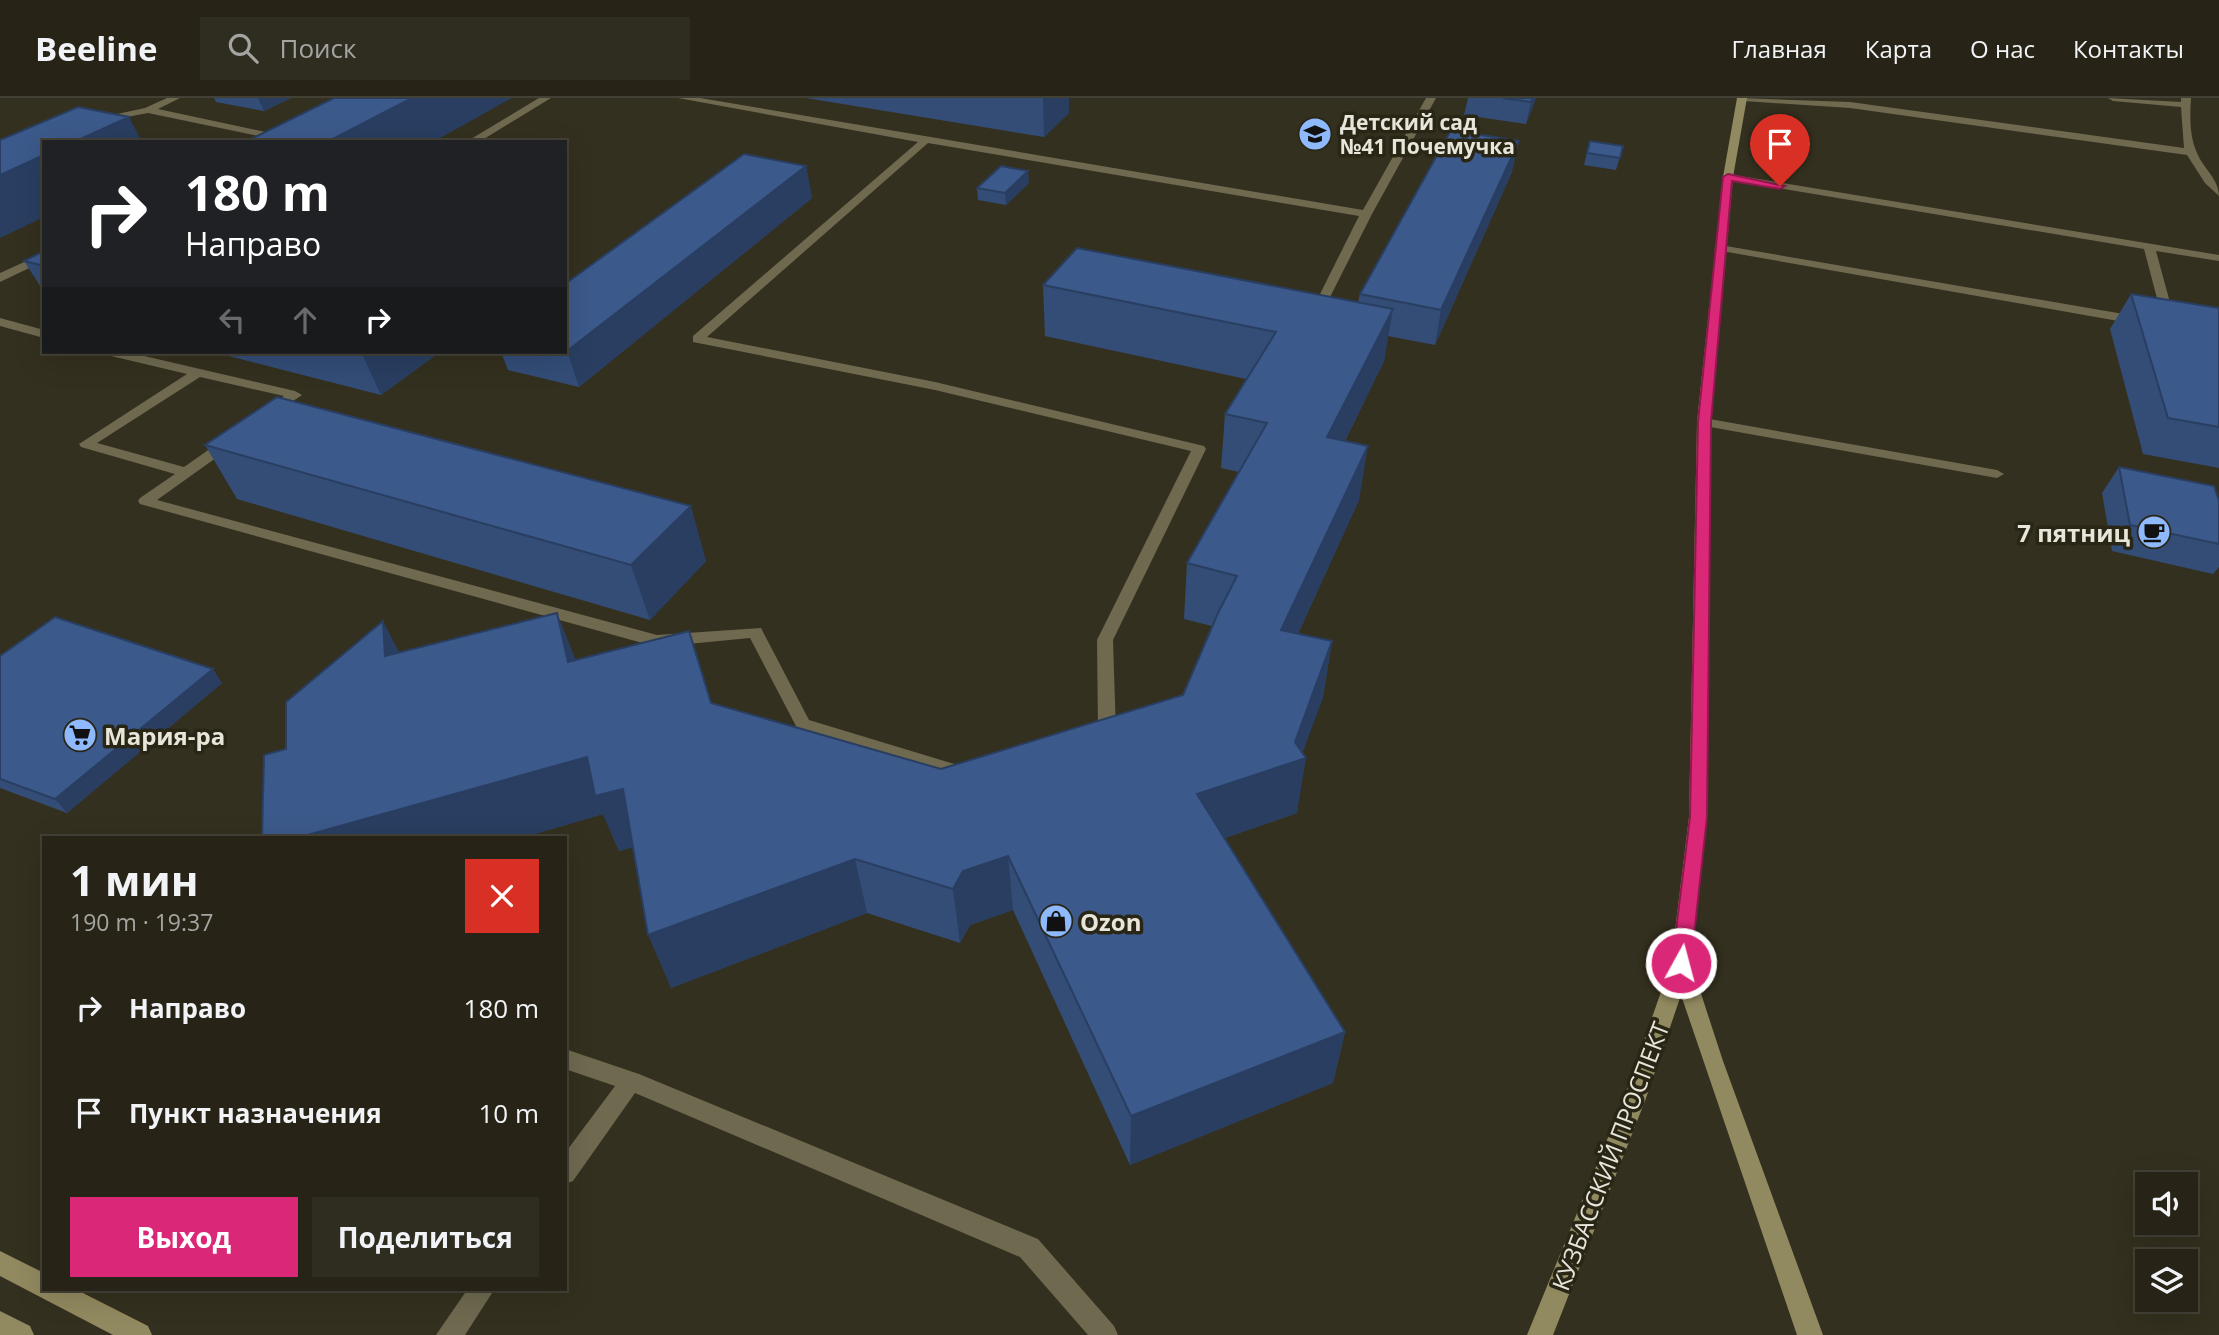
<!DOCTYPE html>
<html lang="ru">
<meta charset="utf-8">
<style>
body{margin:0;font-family:"Open Sans",sans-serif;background:#2f2c20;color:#f1f3f6;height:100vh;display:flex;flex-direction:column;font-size:26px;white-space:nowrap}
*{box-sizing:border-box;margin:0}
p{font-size:23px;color:#a4a4a1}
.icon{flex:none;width:38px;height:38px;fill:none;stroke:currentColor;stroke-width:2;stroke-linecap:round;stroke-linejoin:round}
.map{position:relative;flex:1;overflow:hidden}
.sheet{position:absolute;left:42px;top:738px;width:525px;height:455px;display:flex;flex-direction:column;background:#272417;border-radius:0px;box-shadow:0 7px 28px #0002,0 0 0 2px #434136}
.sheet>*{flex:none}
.guide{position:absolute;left:42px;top:42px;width:525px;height:214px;border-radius:0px;box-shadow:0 7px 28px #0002,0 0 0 2px #434136;background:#202124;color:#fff;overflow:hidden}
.buttons{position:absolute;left:2135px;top:1074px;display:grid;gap:14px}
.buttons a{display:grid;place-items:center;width:63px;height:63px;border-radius:0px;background:#272417;box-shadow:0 7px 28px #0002,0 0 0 2px #434136;font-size:35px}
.pin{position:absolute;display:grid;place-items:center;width:60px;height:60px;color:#fff;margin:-72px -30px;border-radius:50% 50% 50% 0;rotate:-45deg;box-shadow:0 0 7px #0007}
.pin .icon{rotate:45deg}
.me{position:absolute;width:77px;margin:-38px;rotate:7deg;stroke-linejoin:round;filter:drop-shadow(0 0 5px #0008)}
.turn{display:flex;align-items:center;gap:24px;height:147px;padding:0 28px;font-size:32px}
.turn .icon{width:91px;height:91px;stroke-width:2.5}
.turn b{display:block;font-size:49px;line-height:60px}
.lanes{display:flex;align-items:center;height:66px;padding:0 28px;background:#0003;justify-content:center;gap:35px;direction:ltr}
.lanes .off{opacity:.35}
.round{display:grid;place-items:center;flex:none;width:74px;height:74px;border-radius:0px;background:#2f2c20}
.head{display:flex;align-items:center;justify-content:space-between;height:119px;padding:0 28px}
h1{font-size:42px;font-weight:700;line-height:52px}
.button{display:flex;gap:14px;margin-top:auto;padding:14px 28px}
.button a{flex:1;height:80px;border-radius:0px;background:#db2777;color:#fff;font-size:28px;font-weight:700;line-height:80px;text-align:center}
.button a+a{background:#2f2c20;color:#f1f3f6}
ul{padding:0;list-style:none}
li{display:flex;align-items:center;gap:21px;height:105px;padding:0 28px}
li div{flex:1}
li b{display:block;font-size:26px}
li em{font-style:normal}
header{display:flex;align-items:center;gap:42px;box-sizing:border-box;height:98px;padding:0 35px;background:#272417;border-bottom:2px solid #434136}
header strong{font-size:33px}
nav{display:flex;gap:38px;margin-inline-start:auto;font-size:24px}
.search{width:490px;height:63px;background:#2f2c20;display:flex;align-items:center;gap:18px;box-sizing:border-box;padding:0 24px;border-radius:0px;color:#a4a4a1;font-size:26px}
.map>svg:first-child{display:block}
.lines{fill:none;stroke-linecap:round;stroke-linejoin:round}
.lane{fill:#6e694f;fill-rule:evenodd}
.secondary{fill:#91895f;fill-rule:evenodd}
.wall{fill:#334d77}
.shaded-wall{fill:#293e61}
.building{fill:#3b598a;stroke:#293e61;stroke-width:2}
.route{fill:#db2777;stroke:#8e194d;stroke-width:2}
.labels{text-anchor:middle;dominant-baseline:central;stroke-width:7;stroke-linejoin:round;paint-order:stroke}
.far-poi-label{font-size:21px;font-weight:bold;fill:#e8e6db;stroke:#2a2616;text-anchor:start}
.poi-label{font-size:24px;font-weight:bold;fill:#e8e6db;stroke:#2a2616;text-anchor:start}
.street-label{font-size:24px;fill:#e8e6db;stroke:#2a2616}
</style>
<header>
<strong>Beeline</strong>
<div class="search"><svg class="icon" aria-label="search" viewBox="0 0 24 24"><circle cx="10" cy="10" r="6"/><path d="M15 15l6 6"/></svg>Поиск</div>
<nav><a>Главная</a><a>Карта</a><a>О нас</a><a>Контакты</a></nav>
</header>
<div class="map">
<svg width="2219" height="1237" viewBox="0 0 2219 1237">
<rect width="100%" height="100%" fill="#34301f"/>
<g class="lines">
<path class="lane" d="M 167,0 L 180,0 L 158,11 L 289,39 L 283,44 L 270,44 L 273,41 L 148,15 L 99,24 L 94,21 L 145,10 Z
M 539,0 L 551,0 L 479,44 L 466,44 Z
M 678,0 L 700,0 L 1363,112 L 1426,0 L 1436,0 L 1372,116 L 1327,205 L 1317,202 L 1359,118 L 928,45 L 707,239 L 935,284 L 1204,348 L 1206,351 L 1113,542 L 1116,635 L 1113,640 L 1100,643 L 1094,642 L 1091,637 L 1098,631 L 1097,542 L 1191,353 L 935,292 L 693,244 L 693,238 L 918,44 Z
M 1739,0 L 1850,4 L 2184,50 L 2181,9 L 2113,3 L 2108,0 L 2181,4 L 2181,0 L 2191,0 C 2190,18 2189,37 2197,55 C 2203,70 2219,81 2219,98 L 2205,85 L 2187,57 L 1850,10 L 1744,3 Z
M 1728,76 L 2219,157 L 2219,163 L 2156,153 L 2175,223 L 2169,227 L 2163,223 L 2144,151 L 1724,81 L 1723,79 Z
M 1720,147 L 2141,219 L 2147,223 L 2141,227 L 1716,152 L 1714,150 Z
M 44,155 L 44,163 L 0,184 L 0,175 Z
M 0,220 L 44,232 L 44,240 L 0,228 Z
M 106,254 L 127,254 L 295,293 L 302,297 L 269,319 L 262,315 L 264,312 L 284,298 L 200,279 L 97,345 L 184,369 L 224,341 L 234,341 L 234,347 L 157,402 L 657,537 L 761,530 L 809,622 L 974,672 L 977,677 L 974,682 L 968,684 L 797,630 L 750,540 L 657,549 L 140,406 L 138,403 L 140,400 L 175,376 L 81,349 L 79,346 L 187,276 L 107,257 Z
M 1704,320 L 1997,372 L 2004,376 L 1997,380 L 1699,327 L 1699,321 Z
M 565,951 L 639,976 L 1038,1141 L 1114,1228 L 1118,1237 L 1088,1237 L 1020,1159 L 635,995 L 573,1083 L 565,1086 L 565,1055 L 615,988 L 565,971 Z
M 467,1192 L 494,1192 L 465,1237 L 436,1237 Z"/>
<path class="secondary" d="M 1737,0 L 1747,0 L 1733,79 L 1711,324 L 1707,719 L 1691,865 L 1723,963 L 1823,1237 L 1797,1237 L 1681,897 L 1645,1003 L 1553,1237 L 1527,1237 L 1623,1003 L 1671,865 L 1689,719 L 1697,324 L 1723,79 Z
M 0,1153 L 44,1175 L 44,1192 L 77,1192 L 148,1228 L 152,1237 L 113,1237 L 0,1178 Z
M 0,1213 L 30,1228 L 34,1237 L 0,1237 Z"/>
</g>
<path class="wall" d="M 214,0 L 291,0 L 264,13 L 216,4 Z
M 806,0 L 1069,0 L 1069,15 L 1044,39 Z
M 1468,0 L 1536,0 L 1526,26 L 1464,17 Z
M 1590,43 L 1623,48 L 1616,72 L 1584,67 Z
M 806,68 L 812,100 L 579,289 L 508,272 L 501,254 L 565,254 L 565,186 Z
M 1512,74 L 1435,247 L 1388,238 L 1384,263 L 1345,343 L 1359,402 L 1298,536 L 1332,543 L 1323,599 L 1302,655 L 1297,715 L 1225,740 L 1345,934 L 1333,985 L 1130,1067 L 1013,812 L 970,827 L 960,845 L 867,815 L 671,890 L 633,749 L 619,753 L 603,716 L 521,740 L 262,740 L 286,651 L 399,554 L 576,562 L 712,605 L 941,671 L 1183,597 L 1212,528 L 1184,521 L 1187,465 L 1239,374 L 1221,370 L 1225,316 L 1246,281 L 1045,238 L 1043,187 L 1358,204 L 1360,196 Z
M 1029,85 L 1006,107 L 978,102 L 977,90 Z
M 44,153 L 44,194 L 24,163 Z
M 2131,196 L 2219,210 L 2219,370 L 2143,356 L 2110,231 Z
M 213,254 L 436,254 L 437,256 L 381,297 Z
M 205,347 L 706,463 L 650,522 L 237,401 Z
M 2119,369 L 2219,403 L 2219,469 L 2213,476 L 2112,453 L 2102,395 Z
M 0,558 L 222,585 L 67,715 L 0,690 Z"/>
<path class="shaded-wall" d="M 258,0 L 291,0 L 264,13 Z
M 412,0 L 512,0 L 433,44 L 327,44 Z
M 1043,0 L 1069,0 L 1069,15 L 1044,39 Z
M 1533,0 L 1536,0 L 1526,26 L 1531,4 Z
M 129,19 L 142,44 L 74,44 Z
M 1519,43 L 1512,74 L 1435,247 L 1441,212 Z
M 44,57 L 44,119 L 0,140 L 0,77 Z
M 806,68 L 812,100 L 579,289 L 567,253 Z
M 1028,73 L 1029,85 L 1006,107 L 1005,95 Z
M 1393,211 L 1384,263 L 1320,393 L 1327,339 Z
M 361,254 L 436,254 L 437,256 L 381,297 Z
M 1368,348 L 1359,402 L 1274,588 L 1281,532 Z
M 691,408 L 706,463 L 650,522 L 631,467 Z
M 557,515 L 579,570 L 568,564 Z
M 383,523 L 412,579 L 385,558 Z
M 1332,543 L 1323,599 L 1300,662 L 1306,660 L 1297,715 L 1193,751 L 1197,696 L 1295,644 Z
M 213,571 L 222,585 L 67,715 L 55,701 Z
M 587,659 L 623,691 L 645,746 L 619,753 L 603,716 L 521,740 L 297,740 Z
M 1008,758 L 1013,812 L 970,827 L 960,845 L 953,791 L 963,773 Z
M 855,761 L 867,815 L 671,890 L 648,837 Z
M 1345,934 L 1333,985 L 1130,1067 L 1131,1018 Z"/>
<path class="building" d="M 334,0 L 412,0 L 327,44 L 245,44 Z
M 1503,0 L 1533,0 L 1531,4 Z
M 78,9 L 129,19 L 74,44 L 44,44 L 44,57 L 0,77 L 0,42 Z
M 1451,32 L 1519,43 L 1441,212 L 1360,196 Z
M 1590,43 L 1623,48 L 1620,60 L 1587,55 Z
M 744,56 L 806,68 L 567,253 L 565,253 L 565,186 Z
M 1001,68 L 1028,73 L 1005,95 L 977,90 Z
M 1077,150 L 1393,211 L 1327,339 L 1368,348 L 1281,532 L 1332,543 L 1295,644 L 1306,660 L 1197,696 L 1345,934 L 1131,1018 L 1008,758 L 963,773 L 953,791 L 855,761 L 648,837 L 623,691 L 595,698 L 587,659 L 297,740 L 262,740 L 264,657 L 286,651 L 286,604 L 383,523 L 385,558 L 557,515 L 568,564 L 689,533 L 711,605 L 941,671 L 1183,597 L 1218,515 L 1237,478 L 1187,465 L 1267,325 L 1225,316 L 1276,234 L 1043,187 Z
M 44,153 L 44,168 L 24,163 Z
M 2131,196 L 2219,210 L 2219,329 L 2168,320 Z
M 277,299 L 691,408 L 631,467 L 205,347 Z
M 2119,369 L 2214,388 L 2219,403 L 2219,446 L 2130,427 Z
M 55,519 L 213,571 L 55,701 L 0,681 L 0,558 Z"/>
<path class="route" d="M 1728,76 L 1785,88 L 1780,91 L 1732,83 L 1711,324 L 1707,719 L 1691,865 L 1688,871 L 1681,873 L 1675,871 L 1672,865 L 1690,719 L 1698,324 L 1723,79 Z"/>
<defs>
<symbol id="school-disc" viewBox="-11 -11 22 22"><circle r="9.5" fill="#8eb9fc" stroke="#2a2616"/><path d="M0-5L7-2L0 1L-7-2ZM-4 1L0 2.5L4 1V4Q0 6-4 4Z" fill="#111"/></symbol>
<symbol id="cafe-disc" viewBox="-11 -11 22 22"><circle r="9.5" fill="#8eb9fc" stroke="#2a2616"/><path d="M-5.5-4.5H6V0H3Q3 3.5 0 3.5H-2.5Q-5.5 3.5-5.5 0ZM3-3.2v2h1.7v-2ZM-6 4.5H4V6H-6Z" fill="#111"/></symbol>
<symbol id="supermarket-disc" viewBox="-11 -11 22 22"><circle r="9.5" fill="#8eb9fc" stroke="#2a2616"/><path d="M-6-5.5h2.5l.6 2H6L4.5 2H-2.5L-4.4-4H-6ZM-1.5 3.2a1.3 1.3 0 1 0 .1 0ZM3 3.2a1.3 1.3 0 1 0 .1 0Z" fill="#111"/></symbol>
<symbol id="shop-disc" viewBox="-11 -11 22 22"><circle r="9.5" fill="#8eb9fc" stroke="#2a2616"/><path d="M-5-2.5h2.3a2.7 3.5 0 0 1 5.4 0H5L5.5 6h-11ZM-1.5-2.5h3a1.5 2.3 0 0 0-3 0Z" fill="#111"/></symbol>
</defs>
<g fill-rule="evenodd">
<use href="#school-disc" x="1296" y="17" width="38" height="38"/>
<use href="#cafe-disc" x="2135" y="415" width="38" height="38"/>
<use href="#supermarket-disc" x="61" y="618" width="38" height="38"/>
<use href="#shop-disc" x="1037" y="804" width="38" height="38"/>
</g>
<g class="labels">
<g class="far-poi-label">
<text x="1340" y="24">Детский сад<tspan x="1340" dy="24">№41 Почемучка</tspan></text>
</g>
<g class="poi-label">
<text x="2130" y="434" text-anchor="end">7 пятниц</text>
<text x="104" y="637">Мария-ра</text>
<text x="1080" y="823">Ozon</text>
</g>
<g class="street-label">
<text transform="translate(1610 1058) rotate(-69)">КУЗБАССКИЙ ПРОСПЕКТ</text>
</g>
</g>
</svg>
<div class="buttons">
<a><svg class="icon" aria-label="sound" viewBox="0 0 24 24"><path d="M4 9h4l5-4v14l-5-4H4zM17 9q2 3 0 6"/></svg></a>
<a><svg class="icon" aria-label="layers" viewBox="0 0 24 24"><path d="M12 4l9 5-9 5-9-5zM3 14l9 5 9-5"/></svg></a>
</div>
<div class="pin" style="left:1780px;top:88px;background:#d93025"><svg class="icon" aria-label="arrive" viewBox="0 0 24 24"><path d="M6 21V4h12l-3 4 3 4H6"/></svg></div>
<svg class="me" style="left:1681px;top:865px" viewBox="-20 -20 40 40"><circle r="17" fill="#db2777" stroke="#fff" stroke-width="3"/><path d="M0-11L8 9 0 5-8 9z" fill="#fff"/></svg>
<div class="guide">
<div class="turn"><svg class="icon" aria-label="right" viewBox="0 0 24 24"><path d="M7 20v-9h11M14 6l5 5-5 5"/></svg><div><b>180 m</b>Направо</div></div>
<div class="lanes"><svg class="icon off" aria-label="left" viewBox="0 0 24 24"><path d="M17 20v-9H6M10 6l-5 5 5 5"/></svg><svg class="icon off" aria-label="ahead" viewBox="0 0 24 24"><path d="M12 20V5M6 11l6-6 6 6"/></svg><svg class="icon" aria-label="right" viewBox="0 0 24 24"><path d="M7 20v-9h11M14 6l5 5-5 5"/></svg></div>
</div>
<section class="sheet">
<div class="head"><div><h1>1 мин</h1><p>190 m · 19:37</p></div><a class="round" style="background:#d93025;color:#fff"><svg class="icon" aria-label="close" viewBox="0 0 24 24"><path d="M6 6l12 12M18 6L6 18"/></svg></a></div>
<ul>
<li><svg class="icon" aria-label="right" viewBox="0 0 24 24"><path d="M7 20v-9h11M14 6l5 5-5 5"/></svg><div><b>Направо</b></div><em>180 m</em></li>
<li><svg class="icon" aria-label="arrive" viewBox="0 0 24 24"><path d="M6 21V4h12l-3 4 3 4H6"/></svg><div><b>Пункт назначения</b></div><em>10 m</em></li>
</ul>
<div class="button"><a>Выход</a><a>Поделиться</a></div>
</section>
</div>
